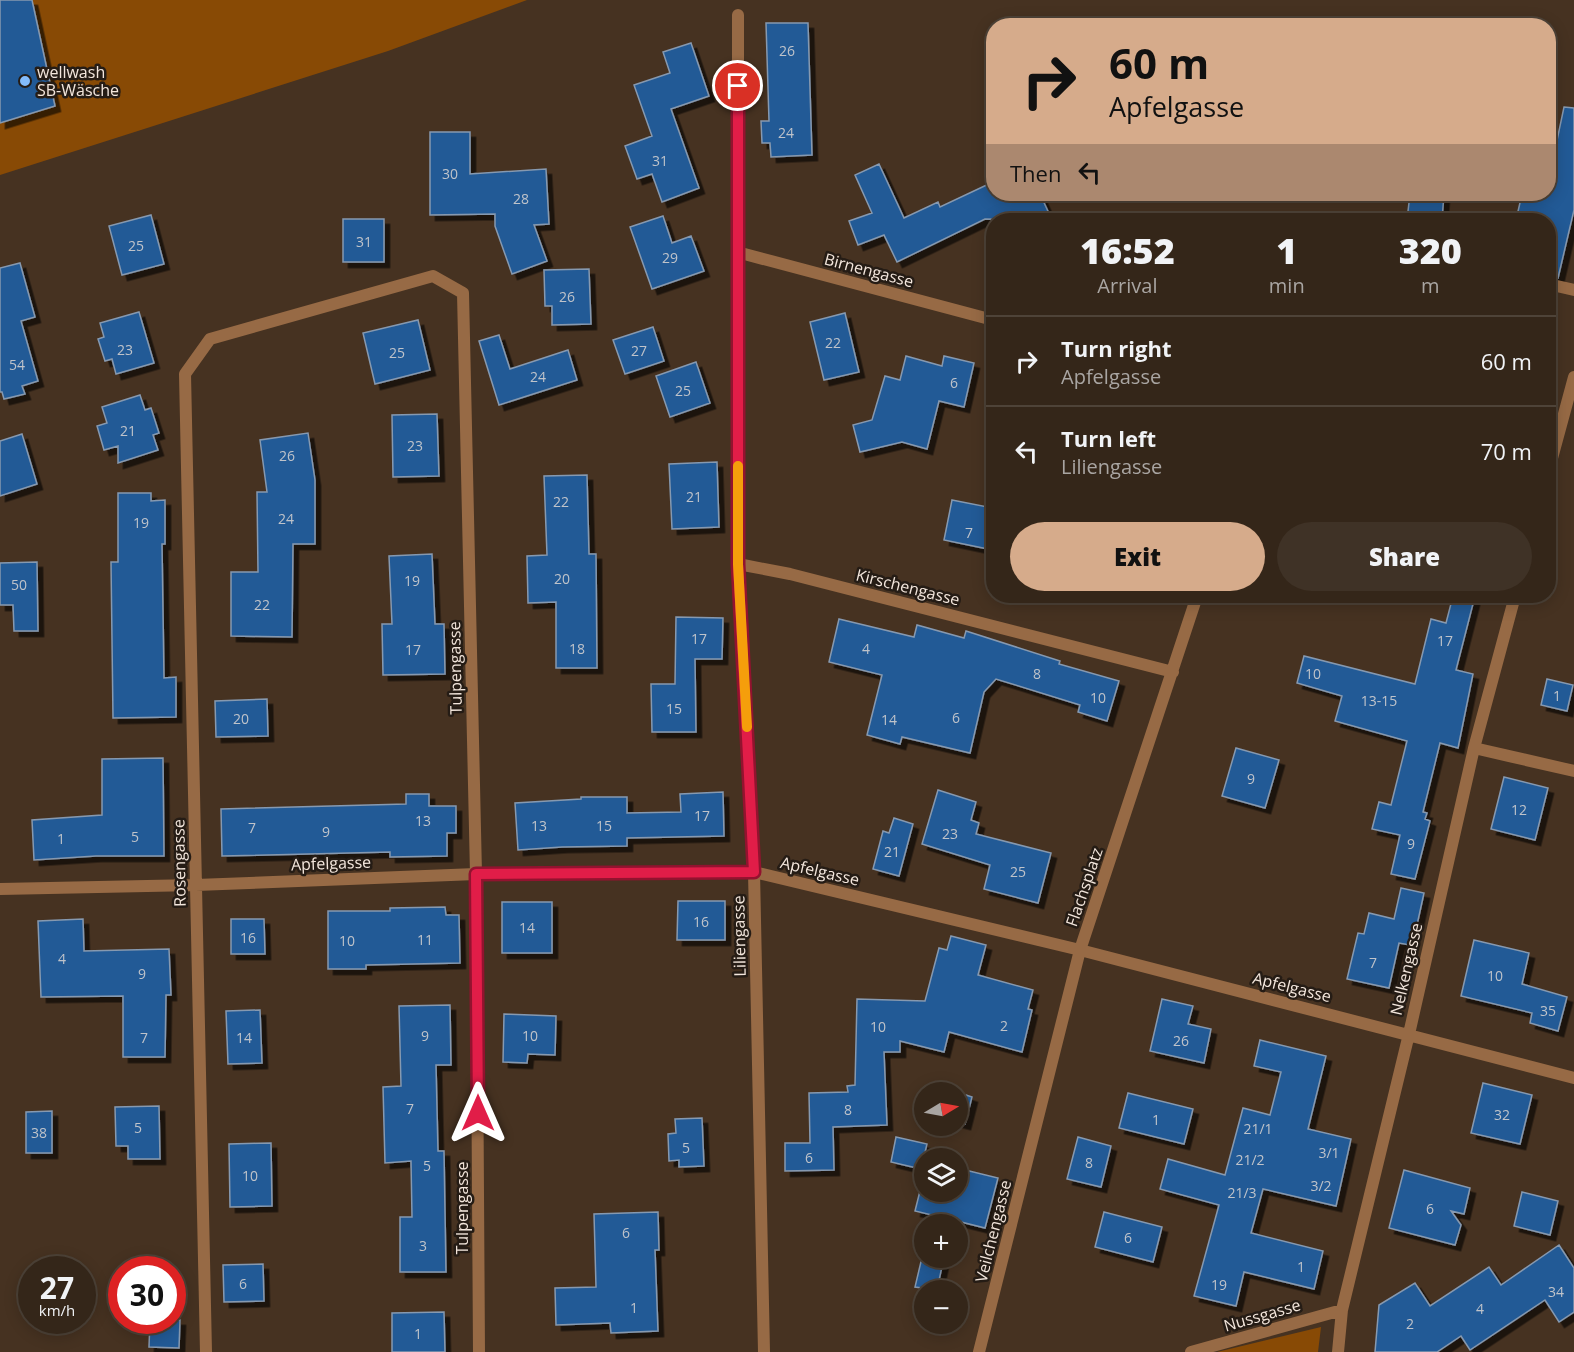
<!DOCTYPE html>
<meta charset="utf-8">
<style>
body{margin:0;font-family:"Open Sans",sans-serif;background:#3f3226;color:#f1f3f6;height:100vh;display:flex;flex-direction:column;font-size:22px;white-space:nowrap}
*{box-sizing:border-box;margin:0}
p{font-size:20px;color:#a9a5a2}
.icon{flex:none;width:33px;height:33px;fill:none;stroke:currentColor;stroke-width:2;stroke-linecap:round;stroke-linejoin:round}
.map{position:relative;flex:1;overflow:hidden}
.drawer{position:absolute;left:986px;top:213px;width:570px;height:390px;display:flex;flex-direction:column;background:#342619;border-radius:24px;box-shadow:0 3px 15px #0003,0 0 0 2px #4e4338}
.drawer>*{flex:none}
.hud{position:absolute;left:986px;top:18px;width:570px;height:183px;border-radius:24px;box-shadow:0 3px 15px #0003,0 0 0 2px #4e4338;background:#d6ab8b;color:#111;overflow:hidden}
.needle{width:39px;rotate:80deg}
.buttons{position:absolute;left:914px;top:1082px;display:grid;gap:12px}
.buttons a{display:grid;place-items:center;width:54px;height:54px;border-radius:50%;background:#342619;box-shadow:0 3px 15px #0003,0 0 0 2px #4e4338;font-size:30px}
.speed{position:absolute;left:18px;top:1256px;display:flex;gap:12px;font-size:30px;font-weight:700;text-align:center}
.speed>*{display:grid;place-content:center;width:78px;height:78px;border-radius:50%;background:#342619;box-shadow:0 3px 15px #0003,0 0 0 2px #4e4338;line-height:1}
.speed small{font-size:15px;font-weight:400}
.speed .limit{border:9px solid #d22;background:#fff;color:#111}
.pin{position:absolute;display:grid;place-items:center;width:51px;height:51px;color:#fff;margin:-26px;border:3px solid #fff;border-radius:50%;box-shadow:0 2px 6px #0007}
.me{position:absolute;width:66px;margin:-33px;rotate:0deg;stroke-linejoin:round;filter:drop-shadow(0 0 4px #0008)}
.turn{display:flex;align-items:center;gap:21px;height:126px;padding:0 24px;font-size:27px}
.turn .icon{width:78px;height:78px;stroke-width:2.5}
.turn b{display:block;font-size:42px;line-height:51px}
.then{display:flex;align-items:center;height:57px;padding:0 24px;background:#0003;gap:12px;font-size:22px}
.eta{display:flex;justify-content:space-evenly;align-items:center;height:102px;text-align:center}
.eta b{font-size:36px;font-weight:800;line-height:42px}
.action{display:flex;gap:12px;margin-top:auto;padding:12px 24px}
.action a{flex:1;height:69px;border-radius:36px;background:#d6ab8b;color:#111;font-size:24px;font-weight:800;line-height:69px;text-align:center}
.action a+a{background:#3f3226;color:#f1f3f6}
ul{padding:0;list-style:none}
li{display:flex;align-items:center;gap:18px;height:90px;padding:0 24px;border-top:2px solid #4e4338}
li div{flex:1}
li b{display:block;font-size:22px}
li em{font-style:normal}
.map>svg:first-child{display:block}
.green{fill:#884a05}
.building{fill:#225a96;stroke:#8699b0;stroke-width:1.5;filter:url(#shadow)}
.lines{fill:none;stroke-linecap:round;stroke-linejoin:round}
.minor{stroke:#976a45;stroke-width:12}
.route-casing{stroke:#92132f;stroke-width:15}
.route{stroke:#e11d48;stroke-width:10}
.slow{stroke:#f59e0b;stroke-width:10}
.poi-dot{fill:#84bcfb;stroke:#251c15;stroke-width:2}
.labels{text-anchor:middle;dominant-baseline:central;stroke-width:5;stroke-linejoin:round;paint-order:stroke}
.number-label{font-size:14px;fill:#bfc3ca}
.poi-label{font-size:16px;fill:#f3e6dc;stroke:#251c15;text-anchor:start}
.street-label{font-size:16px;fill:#f3e6dc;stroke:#251c15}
</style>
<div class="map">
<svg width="1574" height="1352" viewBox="0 0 1574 1352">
<defs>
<filter id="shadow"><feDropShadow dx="5.5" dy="5.5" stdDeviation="0" flood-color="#0009"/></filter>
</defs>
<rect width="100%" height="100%" fill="#463221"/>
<path class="green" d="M 32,0 L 527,0 L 388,51 L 0,175 L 0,123 L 55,105 Z
M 1321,1327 L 1318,1352 L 1217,1352 Z"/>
<path class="building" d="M 0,0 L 32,0 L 55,106 L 0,123 Z
M 766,23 L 808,23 L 812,155 L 771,157 L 770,143 L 762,143 L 761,121 L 769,121 Z
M 691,43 L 709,96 L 671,109 L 699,188 L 662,202 L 652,174 L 637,179 L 625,146 L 652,136 L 634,85 L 670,73 L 663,52 Z
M 1564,107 L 1574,108 L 1574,210 L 1558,278 L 1548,276 L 1548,220 L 1516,220 L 1522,194 L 1548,194 L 1548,183 Z
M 430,132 L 470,132 L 470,174 L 546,169 L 549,224 L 534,225 L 547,261 L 512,274 L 495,226 L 495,214 L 430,215 Z
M 879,164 L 904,218 L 938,202 L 940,207 L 993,182 L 993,194 L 1040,194 L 1052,220 L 985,219 L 897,262 L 884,235 L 858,245 L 849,221 L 872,213 L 855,175 Z
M 1410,194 L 1444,194 L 1442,220 L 1407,220 Z
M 151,215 L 164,264 L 122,275 L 109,226 Z
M 663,216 L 672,243 L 691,236 L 704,271 L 652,289 L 630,227 Z
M 343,219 L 384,219 L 384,262 L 343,262 Z
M 20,263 L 35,317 L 21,321 L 38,381 L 22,386 L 25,394 L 4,399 L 2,392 L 0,392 L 0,268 Z
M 589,269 L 591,324 L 552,325 L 552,306 L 545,306 L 544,270 Z
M 139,312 L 154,363 L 116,374 L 112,359 L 105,361 L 98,339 L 104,337 L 100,323 Z
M 845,313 L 859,372 L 824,380 L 810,322 Z
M 418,320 L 430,370 L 375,384 L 363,333 Z
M 653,327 L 664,361 L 625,374 L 613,340 Z
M 499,335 L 510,369 L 568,350 L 577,380 L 499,405 L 479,341 Z
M 906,356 L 942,366 L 944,356 L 974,363 L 964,407 L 939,401 L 927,449 L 902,442 L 860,452 L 853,425 L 872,420 L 885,376 L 900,380 Z
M 696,362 L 710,403 L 670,417 L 656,376 Z
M 140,395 L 145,410 L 151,408 L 159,433 L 153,435 L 158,450 L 118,463 L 118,446 L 104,450 L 97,426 L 107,423 L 102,407 Z
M 437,414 L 439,476 L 393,477 L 392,415 Z
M 308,433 L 315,480 L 315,544 L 293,544 L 292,637 L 231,636 L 231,572 L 258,572 L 257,492 L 267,492 L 260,440 Z
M 22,434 L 37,484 L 0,496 L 0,441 Z
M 717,462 L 719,527 L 672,529 L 669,464 Z
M 587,475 L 589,554 L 596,554 L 597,668 L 556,668 L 556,602 L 528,603 L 527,556 L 547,555 L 544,476 Z
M 118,493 L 151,493 L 151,501 L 165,500 L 165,544 L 162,544 L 164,678 L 176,677 L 176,717 L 113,718 L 111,562 L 118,562 Z
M 952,500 L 993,508 L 993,523 L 988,549 L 944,540 Z
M 432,554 L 435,624 L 444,624 L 445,674 L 383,675 L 382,624 L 392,624 L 389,556 Z
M 37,562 L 38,631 L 14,631 L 13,605 L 0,605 L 0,563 Z
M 1453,596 L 1475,596 L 1456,670 L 1473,674 L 1458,748 L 1440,743 L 1423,812 L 1427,813 L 1425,819 L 1430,821 L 1415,879 L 1391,874 L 1400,835 L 1372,829 L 1379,802 L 1391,805 L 1407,741 L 1335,721 L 1342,696 L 1297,683 L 1304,656 L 1415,684 L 1431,619 L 1446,623 Z
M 676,617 L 723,618 L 722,659 L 695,659 L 696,732 L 652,732 L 651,684 L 675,684 Z
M 839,619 L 914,637 L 917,625 L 964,638 L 966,631 L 1060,661 L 1059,664 L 1119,681 L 1107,721 L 1078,712 L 1080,705 L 996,679 L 984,692 L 970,753 L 902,737 L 900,744 L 867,735 L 882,675 L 829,662 Z
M 1547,679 L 1573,685 L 1567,711 L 1541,705 Z
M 267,699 L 268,736 L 216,737 L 215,701 Z
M 1236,748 L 1279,760 L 1265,808 L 1222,796 Z
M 163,758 L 164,856 L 96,856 L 34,860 L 32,820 L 102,815 L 102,759 Z
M 1504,777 L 1548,788 L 1535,840 L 1491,829 Z
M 938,790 L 976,802 L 971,820 L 979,823 L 976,834 L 1051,853 L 1038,903 L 984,889 L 990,865 L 922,844 Z
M 723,792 L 724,836 L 627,838 L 627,846 L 562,847 L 518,850 L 515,803 L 581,799 L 581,797 L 627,797 L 627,813 L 681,812 L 680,794 Z
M 406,794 L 429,794 L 429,806 L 456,806 L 456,833 L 447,833 L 447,856 L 390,857 L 390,852 L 222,856 L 221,809 L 406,804 Z
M 894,818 L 913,824 L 899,876 L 873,869 L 883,831 L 889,833 Z
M 1401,888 L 1424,893 L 1417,925 L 1414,924 L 1410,945 L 1399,943 L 1389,988 L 1347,979 L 1358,933 L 1364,934 L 1369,913 L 1394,919 Z
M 678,901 L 725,901 L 725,940 L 677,940 Z
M 502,902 L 552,902 L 552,953 L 502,953 Z
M 445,907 L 446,915 L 459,915 L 460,963 L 366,965 L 366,969 L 328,969 L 328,911 L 390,911 L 390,908 Z
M 83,919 L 84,951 L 169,949 L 171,995 L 166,995 L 165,1057 L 123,1057 L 123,996 L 41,997 L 38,921 Z
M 231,919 L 264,919 L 265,954 L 231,954 Z
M 951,936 L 986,945 L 978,975 L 1033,990 L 1028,1009 L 1032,1010 L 1022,1052 L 949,1032 L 944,1052 L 900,1041 L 900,1052 L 884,1052 L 887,1125 L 833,1127 L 834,1170 L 785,1171 L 785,1143 L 810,1143 L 809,1093 L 848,1092 L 847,1086 L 855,1085 L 857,999 L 925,1001 L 939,948 L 947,950 Z
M 1474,940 L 1529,953 L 1522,984 L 1567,997 L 1558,1031 L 1530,1023 L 1532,1013 L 1461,996 Z
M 1162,999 L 1193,1006 L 1188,1024 L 1211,1029 L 1204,1063 L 1150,1051 Z
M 450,1005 L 451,1065 L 436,1065 L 438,1151 L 444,1151 L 446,1272 L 400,1272 L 400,1217 L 412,1217 L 411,1161 L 385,1163 L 383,1087 L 401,1086 L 399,1006 Z
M 260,1010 L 262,1063 L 228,1064 L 226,1011 Z
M 504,1014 L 556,1016 L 555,1055 L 528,1054 L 527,1063 L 503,1062 Z
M 1260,1040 L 1326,1056 L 1308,1129 L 1351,1139 L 1336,1206 L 1263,1189 L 1251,1233 L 1323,1251 L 1314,1289 L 1244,1272 L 1236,1306 L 1194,1296 L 1219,1205 L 1160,1189 L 1168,1159 L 1225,1175 L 1243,1108 L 1270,1115 L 1281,1072 L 1254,1066 Z
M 1483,1083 L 1532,1095 L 1520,1144 L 1471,1133 Z
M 957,1092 L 972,1097 L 965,1124 L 957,1122 Z
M 1128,1093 L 1193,1109 L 1184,1144 L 1119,1128 Z
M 159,1106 L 160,1159 L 128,1159 L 128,1146 L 116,1146 L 115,1107 Z
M 52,1111 L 52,1153 L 26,1153 L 26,1112 Z
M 702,1118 L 704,1166 L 679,1167 L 679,1160 L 669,1161 L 668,1134 L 676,1133 L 675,1119 Z
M 896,1137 L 927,1144 L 921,1169 L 891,1162 Z
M 1078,1137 L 1111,1146 L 1101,1187 L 1067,1179 Z
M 271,1143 L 272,1206 L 230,1207 L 229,1144 Z
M 957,1168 L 998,1178 L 985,1228 L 953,1220 L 952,1224 L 930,1224 L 932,1215 L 915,1211 L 924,1175 L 924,1191 L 957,1191 Z
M 1404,1170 L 1470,1188 L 1464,1214 L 1451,1211 L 1461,1225 L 1455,1245 L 1389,1228 Z
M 1522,1192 L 1558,1201 L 1550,1235 L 1514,1226 Z
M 658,1212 L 659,1250 L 655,1250 L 658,1331 L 611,1333 L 610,1323 L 556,1325 L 555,1288 L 596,1287 L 594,1214 Z
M 1104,1212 L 1162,1227 L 1153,1262 L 1095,1247 Z
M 1559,1245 L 1574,1268 L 1574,1312 L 1559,1322 L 1545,1300 L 1470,1350 L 1461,1336 L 1437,1352 L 1375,1352 L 1379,1305 L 1415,1283 L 1430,1306 L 1489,1267 L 1501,1285 Z
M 924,1249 L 924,1257 L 944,1257 L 937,1290 L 915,1287 Z
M 263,1264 L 264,1301 L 224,1302 L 223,1265 Z
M 444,1312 L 445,1352 L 392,1352 L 392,1313 Z
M 150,1320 L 180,1320 L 179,1348 L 149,1347 Z"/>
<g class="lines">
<path class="minor" d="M 738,15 L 738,564 L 754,872 L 764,1352
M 737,252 L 993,320
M 1548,284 L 1574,290
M 1548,473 L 1574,377
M 738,564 L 790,574 L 1173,672
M 1474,748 L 1574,771
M 0,889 L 196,885 L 476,874 L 754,872 L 1080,950 L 1574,1078
M 206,1352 L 185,374 L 210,339 L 433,276 L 463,293 L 476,874 L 479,1352
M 979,1352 L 1080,950 L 1197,596
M 1191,1352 L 1342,1310
M 1338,1352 L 1342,1310 L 1409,1034 L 1474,748 L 1515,596"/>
</g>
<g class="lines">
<defs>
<path id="route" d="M 478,1113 L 476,874 L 754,872 L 738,564 L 738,86"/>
</defs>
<use href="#route" class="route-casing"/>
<use href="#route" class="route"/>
<path class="slow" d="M 738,466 L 738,564 L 747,727"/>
</g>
<circle class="poi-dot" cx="25" cy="81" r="6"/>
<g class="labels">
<g class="number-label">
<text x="787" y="50">26</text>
<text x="786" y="132">24</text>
<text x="660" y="160">31</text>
<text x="450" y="173">30</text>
<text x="521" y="198">28</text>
<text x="364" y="241">31</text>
<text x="136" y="245">25</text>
<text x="670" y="257">29</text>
<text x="567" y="296">26</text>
<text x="833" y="342">22</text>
<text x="125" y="349">23</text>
<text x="639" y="350">27</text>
<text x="397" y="352">25</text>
<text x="17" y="364">54</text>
<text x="538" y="376">24</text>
<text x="954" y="382">6</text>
<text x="683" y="390">25</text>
<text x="128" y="430">21</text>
<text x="415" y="445">23</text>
<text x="287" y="455">26</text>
<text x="694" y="496">21</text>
<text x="561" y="501">22</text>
<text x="286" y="518">24</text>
<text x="141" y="522">19</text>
<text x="969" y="532">7</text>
<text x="562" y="578">20</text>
<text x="412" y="580">19</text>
<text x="19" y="584">50</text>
<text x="262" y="604">22</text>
<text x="699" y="638">17</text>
<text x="1445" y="640">17</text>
<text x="577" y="648">18</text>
<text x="866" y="648">4</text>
<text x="413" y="649">17</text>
<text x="1037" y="673">8</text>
<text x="1313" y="673">10</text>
<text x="1557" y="695">1</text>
<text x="1098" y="697">10</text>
<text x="1379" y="700">13-15</text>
<text x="674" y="708">15</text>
<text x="956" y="717">6</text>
<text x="241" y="718">20</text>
<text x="889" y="719">14</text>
<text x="1251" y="778">9</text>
<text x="1519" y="809">12</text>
<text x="702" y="815">17</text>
<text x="423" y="820">13</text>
<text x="539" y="825">13</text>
<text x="604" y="825">15</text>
<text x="252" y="827">7</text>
<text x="326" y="831">9</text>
<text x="950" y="833">23</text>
<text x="135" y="836">5</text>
<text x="61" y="838">1</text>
<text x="1411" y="843">9</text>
<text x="892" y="851">21</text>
<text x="1018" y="871">25</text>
<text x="701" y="921">16</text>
<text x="527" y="927">14</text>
<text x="248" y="937">16</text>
<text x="425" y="939">11</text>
<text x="347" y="940">10</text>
<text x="62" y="958">4</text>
<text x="1373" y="962">7</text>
<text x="142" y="973">9</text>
<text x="1495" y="975">10</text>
<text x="1548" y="1010">35</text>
<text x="1004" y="1025">2</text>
<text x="878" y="1026">10</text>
<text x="425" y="1035">9</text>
<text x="530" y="1035">10</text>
<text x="144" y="1037">7</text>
<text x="244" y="1037">14</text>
<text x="1181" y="1040">26</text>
<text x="410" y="1108">7</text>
<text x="848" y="1109">8</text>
<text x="1502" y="1114">32</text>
<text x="1156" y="1119">1</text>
<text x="138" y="1127">5</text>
<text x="1258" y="1128">21/1</text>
<text x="39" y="1132">38</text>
<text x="686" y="1147">5</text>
<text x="1329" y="1152">3/1</text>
<text x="809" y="1157">6</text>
<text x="1250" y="1159">21/2</text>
<text x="1089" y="1162">8</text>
<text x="427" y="1165">5</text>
<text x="250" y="1175">10</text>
<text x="1321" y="1185">3/2</text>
<text x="1242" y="1192">21/3</text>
<text x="1430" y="1208">6</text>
<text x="626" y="1232">6</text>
<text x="1128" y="1237">6</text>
<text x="423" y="1245">3</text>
<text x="1301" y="1266">1</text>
<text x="243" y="1283">6</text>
<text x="1219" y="1284">19</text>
<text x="1556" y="1291">34</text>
<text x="634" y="1307">1</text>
<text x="1480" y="1308">4</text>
<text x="1410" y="1323">2</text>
<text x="418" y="1333">1</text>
</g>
<g class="poi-label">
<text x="37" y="72">wellwash<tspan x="37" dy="18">SB-Wäsche</tspan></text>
</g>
<g class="street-label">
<text transform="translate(869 270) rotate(15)">Birnengasse</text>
<text transform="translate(908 587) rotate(14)">Kirschengasse</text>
<text transform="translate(455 668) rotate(-91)">Tulpengasse</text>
<text transform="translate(179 863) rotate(-91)">Rosengasse</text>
<text transform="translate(331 863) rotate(-2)">Apfelgasse</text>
<text transform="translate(820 871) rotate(13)">Apfelgasse</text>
<text transform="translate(1084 887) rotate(-71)">Flachsplatz</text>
<text transform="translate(739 936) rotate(-91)">Liliengasse</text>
<text transform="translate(1406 969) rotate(-77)">Nelkengasse</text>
<text transform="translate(1292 987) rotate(14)">Apfelgasse</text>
<text transform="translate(462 1208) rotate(-90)">Tulpengasse</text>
<text transform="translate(993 1231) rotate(-76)">Veilchengasse</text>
<text transform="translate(1262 1315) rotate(-16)">Nussgasse</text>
</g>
</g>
</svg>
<div class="buttons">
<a><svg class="needle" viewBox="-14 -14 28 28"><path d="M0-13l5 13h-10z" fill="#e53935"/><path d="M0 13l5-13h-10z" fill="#a9a5a2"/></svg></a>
<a><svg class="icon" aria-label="layers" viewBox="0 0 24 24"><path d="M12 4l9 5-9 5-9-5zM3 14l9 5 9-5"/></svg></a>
<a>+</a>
<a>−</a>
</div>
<div class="speed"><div>27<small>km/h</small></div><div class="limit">30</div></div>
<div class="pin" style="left:738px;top:86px;background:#d93025"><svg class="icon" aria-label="arrive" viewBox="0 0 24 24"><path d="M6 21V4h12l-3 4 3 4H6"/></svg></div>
<svg class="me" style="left:478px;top:1113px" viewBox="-20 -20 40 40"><path d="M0-17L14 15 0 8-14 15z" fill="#e11d48" stroke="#fff" stroke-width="4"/></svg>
<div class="hud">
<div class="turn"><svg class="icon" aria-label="right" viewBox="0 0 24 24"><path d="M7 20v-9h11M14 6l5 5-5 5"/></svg><div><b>60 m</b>Apfelgasse</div></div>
<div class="then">Then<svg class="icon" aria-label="left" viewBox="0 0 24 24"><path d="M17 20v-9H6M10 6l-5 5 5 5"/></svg></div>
</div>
<section class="drawer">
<div class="eta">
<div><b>16:52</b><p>Arrival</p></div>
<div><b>1</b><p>min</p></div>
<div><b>320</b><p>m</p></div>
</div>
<ul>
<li><svg class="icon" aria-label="right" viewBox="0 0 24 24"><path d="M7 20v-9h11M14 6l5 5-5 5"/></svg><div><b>Turn right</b><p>Apfelgasse</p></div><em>60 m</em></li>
<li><svg class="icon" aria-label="left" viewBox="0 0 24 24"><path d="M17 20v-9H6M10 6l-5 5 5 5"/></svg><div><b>Turn left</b><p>Liliengasse</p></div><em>70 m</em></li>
</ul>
<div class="action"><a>Exit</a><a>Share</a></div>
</section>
</div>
